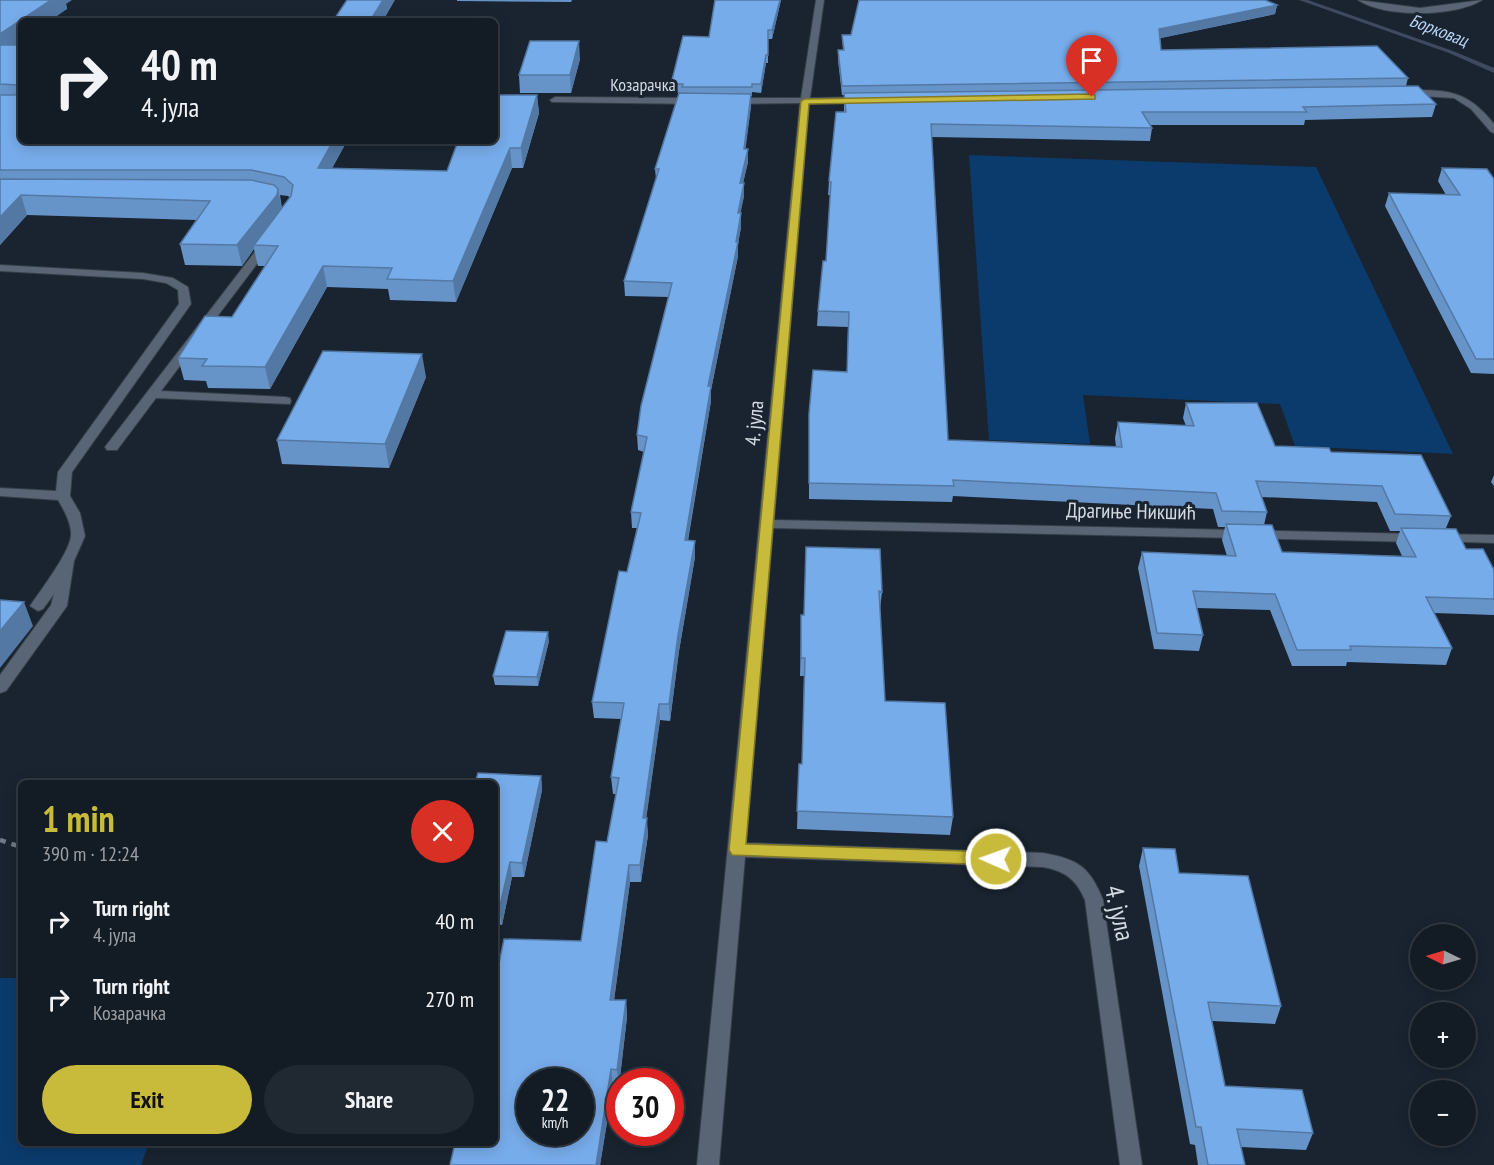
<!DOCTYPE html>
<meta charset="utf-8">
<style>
body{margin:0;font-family:"PT Sans Narrow",sans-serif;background:#202831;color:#f1f3f6;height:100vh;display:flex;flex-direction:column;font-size:22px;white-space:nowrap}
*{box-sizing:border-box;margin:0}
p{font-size:20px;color:#9da1a6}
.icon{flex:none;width:33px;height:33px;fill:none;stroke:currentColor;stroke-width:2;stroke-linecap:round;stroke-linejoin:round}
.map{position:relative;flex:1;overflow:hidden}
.drawer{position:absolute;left:18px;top:780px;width:480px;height:366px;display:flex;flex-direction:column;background:#131b24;border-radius:9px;box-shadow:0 3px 15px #0003,0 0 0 2px #323941}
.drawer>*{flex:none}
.top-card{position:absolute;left:18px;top:18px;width:480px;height:126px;border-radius:9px;box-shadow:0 3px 15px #0003,0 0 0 2px #323941;background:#131b24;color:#f1f3f6;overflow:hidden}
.needle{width:39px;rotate:275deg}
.fabs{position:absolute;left:1410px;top:924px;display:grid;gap:12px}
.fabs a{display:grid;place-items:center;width:66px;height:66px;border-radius:50%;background:#131b24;box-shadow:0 3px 15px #0003,0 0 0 2px #323941;font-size:30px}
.speed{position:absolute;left:516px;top:1068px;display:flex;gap:12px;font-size:30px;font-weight:700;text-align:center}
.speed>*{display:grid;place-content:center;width:78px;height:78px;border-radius:50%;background:#131b24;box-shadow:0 3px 15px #0003,0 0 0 2px #323941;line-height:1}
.speed small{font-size:15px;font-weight:400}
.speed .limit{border:9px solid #d22;background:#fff;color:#111}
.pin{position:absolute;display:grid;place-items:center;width:51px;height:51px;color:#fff;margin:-62px -26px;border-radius:50% 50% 50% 0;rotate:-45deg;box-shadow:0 0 6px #0007}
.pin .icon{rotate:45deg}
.me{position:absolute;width:66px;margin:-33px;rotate:272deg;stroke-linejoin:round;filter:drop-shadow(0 0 4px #0008)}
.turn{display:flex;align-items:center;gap:21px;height:126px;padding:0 24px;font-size:27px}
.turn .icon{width:78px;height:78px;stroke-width:2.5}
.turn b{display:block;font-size:42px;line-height:51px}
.round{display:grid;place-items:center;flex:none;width:63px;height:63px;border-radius:32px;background:#202831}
.overview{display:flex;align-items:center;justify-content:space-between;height:102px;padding:0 24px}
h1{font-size:36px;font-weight:700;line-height:45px;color:#c8bb3b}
.button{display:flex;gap:12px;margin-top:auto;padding:12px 24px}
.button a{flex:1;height:69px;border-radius:36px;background:#c8bb3b;color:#111;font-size:24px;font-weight:700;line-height:69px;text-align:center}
.button a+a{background:#202831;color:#f1f3f6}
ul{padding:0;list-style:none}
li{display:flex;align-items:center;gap:18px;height:78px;padding:0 24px}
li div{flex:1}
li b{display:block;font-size:22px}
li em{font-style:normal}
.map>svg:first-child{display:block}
.green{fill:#0b3b6d}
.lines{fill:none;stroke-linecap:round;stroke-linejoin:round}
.stream{fill:#3f4a5f;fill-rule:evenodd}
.service-casing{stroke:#363e48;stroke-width:2}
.minor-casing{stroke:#363e48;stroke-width:2}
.path{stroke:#717a84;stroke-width:4.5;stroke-dasharray:6 6;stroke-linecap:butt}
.service{fill:#596574;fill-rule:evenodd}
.minor{fill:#596574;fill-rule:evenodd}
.wall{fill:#6694c9;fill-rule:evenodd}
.shaded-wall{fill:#5378a4}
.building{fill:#77acea;stroke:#5378a4;stroke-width:1.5;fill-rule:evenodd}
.route{fill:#c8bb3b;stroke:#827a26;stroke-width:1.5}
.labels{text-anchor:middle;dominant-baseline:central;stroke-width:6;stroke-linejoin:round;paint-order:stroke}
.far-water-label{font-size:18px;font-style:italic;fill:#bbd7f8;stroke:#192430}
.far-street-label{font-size:18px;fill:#d3dae2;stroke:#192430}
.street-label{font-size:21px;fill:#d3dae2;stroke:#192430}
.near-street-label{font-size:26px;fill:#d3dae2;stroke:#192430}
</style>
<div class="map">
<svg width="1494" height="1165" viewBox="0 0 1494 1165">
<rect width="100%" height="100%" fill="#192430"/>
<path class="green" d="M 969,155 L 1316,167 L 1453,454 L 1295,446 L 1280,404 L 1083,395 L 1090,444 L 989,440 Z
M 0,978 L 21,978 L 21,1143 L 149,1143 L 141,1165 L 0,1165 Z"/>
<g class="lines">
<path class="stream" d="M 1299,0 L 1308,0 L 1453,51 L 1494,68 L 1494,73 L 1449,53 Z"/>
<defs>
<path id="service" d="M 1358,0 L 1420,8 L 1482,0 C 1456,17 1384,18 1358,0 Z
M 268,239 L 273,242 L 272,244 L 161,391 L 285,397 L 290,398 L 291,401 L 290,404 L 156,398 L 117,450 L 107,450 L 105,447 L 264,240 Z
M 0,265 L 143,273 L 173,278 L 188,287 L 191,304 L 72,472 L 70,496 L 80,513 L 85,536 L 74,561 L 67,606 L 6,691 L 0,693 L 0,675 L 51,605 L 54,594 L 43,609 L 38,611 L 30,606 C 41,590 69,553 71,536 C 72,524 64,510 58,500 L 0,496 L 0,488 L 56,491 L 58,472 L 179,304 L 178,290 L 166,283 L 143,279 L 0,271 Z"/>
<path id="minor" d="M 816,0 L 824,0 L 810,98 L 864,97 L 869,100 L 864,103 L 809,103 L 774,520 L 1418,534 L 1425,538 L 1418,542 L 773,528 L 746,843 L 1043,853 C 1078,859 1090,867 1103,900 L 1142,1165 L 1120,1165 L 1085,900 C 1076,879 1065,871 1043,867 L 745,857 L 719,1165 L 697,1165 L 800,103 L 732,104 L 727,101 L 732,98 L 801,98 Z
M 1407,90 C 1448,90 1467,90 1494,124 L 1494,133 L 1491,132 L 1471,109 L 1454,98 L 1404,95 L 1402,93 Z
M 555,97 L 696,98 L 701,101 L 696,104 L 552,102 L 550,100 Z
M 1442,534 L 1494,535 L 1494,543 L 1437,541 L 1435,538 L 1437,535 Z"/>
</defs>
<use href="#service" class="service-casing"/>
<use href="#minor" class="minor-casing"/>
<path class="path" d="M 0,840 L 21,847"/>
<use href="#service" class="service"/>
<use href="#minor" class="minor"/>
</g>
<path class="wall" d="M 0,0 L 66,4 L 67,9 L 21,21 L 21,41 L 14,45 L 21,141 L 347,141 L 332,168 L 447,171 L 495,141 L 537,95 L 539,113 L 523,168 L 512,168 L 456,302 L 390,300 L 388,289 L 327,287 L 270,389 L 208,388 L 206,381 L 184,380 L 178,358 L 232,317 L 265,266 L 258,266 L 254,249 L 242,266 L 185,265 L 180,244 L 196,220 L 27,215 L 0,245 ZM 280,195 L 288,196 L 290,198 L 282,208 Z
M 457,0 L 572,0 L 571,2 L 457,1 Z
M 781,0 L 772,39 L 768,39 L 768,63 L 766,63 L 761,93 L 752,92 L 752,96 L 751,96 L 751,106 L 745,149 L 748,162 L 743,183 L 744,196 L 740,213 L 741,227 L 738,244 L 738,256 L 711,390 L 711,401 L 688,541 L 695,557 L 679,651 L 670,721 L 660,720 L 646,818 L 648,835 L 641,882 L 630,882 L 614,1000 L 626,1000 L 627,1017 L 619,1086 L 613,1086 L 600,1165 L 450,1165 L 581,941 L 607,842 L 616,794 L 613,794 L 611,777 L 621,719 L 594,718 L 592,702 L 627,572 L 637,528 L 632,528 L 631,512 L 644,452 L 638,450 L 637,435 L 669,297 L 625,296 L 624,281 L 656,179 L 655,169 L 682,93 L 671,92 L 671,84 L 709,37 Z
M 1277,5 L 1275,14 L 1160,38 L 1161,50 L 1408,78 L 1406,86 L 1436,104 L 1432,117 L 1305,120 L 1304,125 L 1150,125 L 1152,128 L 1150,141 L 932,137 L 948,440 L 1116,447 L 1115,438 L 1118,422 L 1186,426 L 1183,418 L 1186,403 L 1275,446 L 1331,452 L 1451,516 L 1446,528 L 1466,549 L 1494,570 L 1494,615 L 1434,613 L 1452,648 L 1446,665 L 1347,662 L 1346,666 L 1292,666 L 1270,610 L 1196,608 L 1203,635 L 1199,651 L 1154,649 L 1138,568 L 1142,552 L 1227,556 L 1222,540 L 1225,527 L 1218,527 L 1213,509 L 953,496 L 952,502 L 809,499 L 809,414 L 847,372 L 848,327 L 817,326 L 818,311 L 826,261 L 830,195 L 828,195 L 829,181 L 844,112 L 844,95 L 842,95 L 838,60 L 838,50 L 843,50 L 842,35 ZM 1262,497 L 1377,502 L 1390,531 L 1400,531 L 1396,543 L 1402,556 L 1282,552 L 1264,525 L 1267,512 Z
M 580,59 L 571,93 L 520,93 L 519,75 Z
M 1442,168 L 1494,179 L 1494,374 L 1471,373 L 1385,206 L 1389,193 L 1446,195 L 1438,181 Z
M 426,377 L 389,468 L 282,464 L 277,440 Z
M 1494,475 L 1494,486 L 1491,482 Z
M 806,547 L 882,592 L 880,609 L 885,701 L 953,817 L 950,835 L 797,829 L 799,764 L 802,764 L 804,676 L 800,676 L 801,632 L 804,615 Z
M 549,641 L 538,686 L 495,685 L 493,676 Z
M 541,776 L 542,790 L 524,877 L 512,877 L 502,925 L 495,924 L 495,783 Z
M 1143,848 L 1179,873 L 1281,1006 L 1275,1024 L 1212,1021 L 1225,1086 L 1313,1133 L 1306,1150 L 1241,1147 L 1245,1165 L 1198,1165 L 1195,1145 L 1190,1144 L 1139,866 Z"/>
<path class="shaded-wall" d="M 51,0 L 72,0 L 66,4 L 67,9 L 50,21 L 21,21 L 21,41 L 0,55 L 0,34 Z
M 383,0 L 395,0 L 383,21 L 370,21 Z
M 780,0 L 781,0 L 772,39 L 772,30 Z
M 1277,5 L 1275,14 L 1157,39 L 1159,29 Z
M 579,41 L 580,59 L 571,93 L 570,75 Z
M 766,55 L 766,63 L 761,93 L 761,84 Z
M 751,94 L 751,106 L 744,162 L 744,149 Z
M 537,95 L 539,113 L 523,168 L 521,148 Z
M 333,141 L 347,141 L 322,187 L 318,168 Z
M 510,148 L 512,168 L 456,302 L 453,281 Z
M 748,149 L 748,162 L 740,196 L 740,183 Z
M 744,183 L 744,196 L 738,226 L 738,213 Z
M 278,189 L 282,209 L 254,245 L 254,249 L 242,266 L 237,245 Z
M 21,195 L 27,215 L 0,245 L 0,217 Z
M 741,213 L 741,227 L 738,244 L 738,256 L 711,390 L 711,401 L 685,556 L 685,540 L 708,386 Z
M 323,266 L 327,287 L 270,389 L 265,367 Z
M 422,354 L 426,377 L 389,468 L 385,444 Z
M 695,541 L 695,557 L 679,651 L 670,721 L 669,704 L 678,635 Z
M 24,602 L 33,626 L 0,668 L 0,631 Z
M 548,632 L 549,641 L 538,686 L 537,677 Z
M 659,704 L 660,720 L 644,835 L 643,818 Z
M 541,776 L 542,790 L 524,877 L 522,863 Z
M 647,818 L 648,835 L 641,882 L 640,865 Z
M 510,862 L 512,877 L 502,925 L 499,910 Z
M 629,865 L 630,882 L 612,1016 L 610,1000 Z
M 626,1000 L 627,1017 L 619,1086 L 617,1070 Z
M 611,1069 L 613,1086 L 600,1165 L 596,1165 Z"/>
<path class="building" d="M 0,0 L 51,0 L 0,34 Z
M 347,0 L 383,0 L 370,21 L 333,21 Z
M 715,0 L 780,0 L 772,30 L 768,30 L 768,55 L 766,55 L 761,84 L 752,84 L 752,87 L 682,87 L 683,84 L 671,84 L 683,36 L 709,37 Z
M 859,0 L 1265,0 L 1277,5 L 1159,29 L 1161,50 L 1377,46 L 1408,78 L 842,86 L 838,50 L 844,50 L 842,35 L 851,35 Z
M 530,41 L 579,41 L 570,75 L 519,75 Z
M 0,45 L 21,45 L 21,141 L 333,141 L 318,168 L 447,171 L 458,141 L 495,141 L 495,95 L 537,95 L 521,148 L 510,148 L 453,281 L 387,279 L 392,268 L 323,266 L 265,367 L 202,366 L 207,359 L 178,358 L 205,316 L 232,317 L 278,246 L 254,245 L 291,196 L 293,185 L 284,177 L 251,170 L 0,170 L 0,95 L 15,95 L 18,92 L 17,85 L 0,84 Z
M 1418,86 L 1436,104 L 1303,107 L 1307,112 L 1142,112 L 1152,128 L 931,124 L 948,440 L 1122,447 L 1118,422 L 1194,426 L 1186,403 L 1257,403 L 1275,446 L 1329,448 L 1331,452 L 1421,455 L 1451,516 L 1395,514 L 1382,486 L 1256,481 L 1267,512 L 1222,511 L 1216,493 L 953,480 L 954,486 L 809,483 L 809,414 L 813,370 L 847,372 L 849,312 L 818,311 L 823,261 L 826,261 L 831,182 L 829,181 L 836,112 L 846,112 L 844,93 Z
M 679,93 L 751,94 L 744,149 L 748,149 L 740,183 L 744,183 L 738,213 L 741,213 L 736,242 L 738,242 L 708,386 L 711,386 L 685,540 L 695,541 L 678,635 L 669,704 L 659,704 L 643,818 L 647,818 L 640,865 L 629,865 L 610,1000 L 626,1000 L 617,1070 L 611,1069 L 596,1165 L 450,1165 L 455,1143 L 495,1143 L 495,983 L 504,939 L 581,941 L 596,841 L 607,842 L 619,778 L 611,777 L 624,703 L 592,702 L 619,571 L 627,572 L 641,513 L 631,512 L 647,437 L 637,435 L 641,406 L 672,283 L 624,281 L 659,169 L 655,169 ZM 530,1082 L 580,1082 L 580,1132 L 530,1132 Z
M 1442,168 L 1487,169 L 1494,179 L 1494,359 L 1476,359 L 1389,193 L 1460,195 Z
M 0,179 L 251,180 L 274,185 L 278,189 L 277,195 L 237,245 L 180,244 L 210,201 L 21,195 L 0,217 Z
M 323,351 L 422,354 L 385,444 L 277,440 Z
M 1226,524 L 1272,525 L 1282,552 L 1416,557 L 1401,528 L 1456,529 L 1466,549 L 1483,549 L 1494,570 L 1494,599 L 1426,597 L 1452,648 L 1350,646 L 1351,650 L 1297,650 L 1275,594 L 1193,591 L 1203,635 L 1157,633 L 1142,552 L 1236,556 Z
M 806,547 L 880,549 L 882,592 L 879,591 L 885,701 L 945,703 L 953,817 L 797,811 L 799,764 L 802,764 L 805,658 L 801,658 L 801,615 L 804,615 Z
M 0,600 L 24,602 L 0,631 Z
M 506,631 L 548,632 L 537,677 L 493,676 Z
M 478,773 L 541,776 L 522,863 L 510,862 L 499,910 L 495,910 L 495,783 L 475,783 Z
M 1143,848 L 1175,849 L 1179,873 L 1248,876 L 1281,1006 L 1208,1002 L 1225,1086 L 1302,1090 L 1313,1133 L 1237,1129 L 1245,1165 L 1208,1165 L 1201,1127 L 1196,1127 Z"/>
<path class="route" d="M 1092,94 L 1095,95 L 1095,99 L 809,104 L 746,844 L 996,852 L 1002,854 L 1004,859 L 1002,863 L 996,865 L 732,855 L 729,850 L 801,101 L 805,99 Z"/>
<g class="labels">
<g class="far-water-label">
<text transform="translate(1439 30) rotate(21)">Борковац</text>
</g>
<g class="far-street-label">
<text x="643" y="84">Козарачка</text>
</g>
<g class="street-label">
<text transform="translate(754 423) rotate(-85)">4. јула</text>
<text transform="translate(1131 511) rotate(1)">Драгиње Никшић</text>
</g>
<g class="near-street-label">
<text transform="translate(1120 913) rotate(77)">4. јула</text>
</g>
</g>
</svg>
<div class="fabs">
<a><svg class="needle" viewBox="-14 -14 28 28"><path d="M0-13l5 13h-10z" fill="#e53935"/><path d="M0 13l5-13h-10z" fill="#9da1a6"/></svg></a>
<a>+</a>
<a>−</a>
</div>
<div class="speed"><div>22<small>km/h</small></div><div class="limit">30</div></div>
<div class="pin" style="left:1092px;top:97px;background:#d93025"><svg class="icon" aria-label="arrive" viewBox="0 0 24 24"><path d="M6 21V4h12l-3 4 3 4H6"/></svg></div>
<svg class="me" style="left:996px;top:859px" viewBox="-20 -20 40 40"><circle r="17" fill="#c8bb3b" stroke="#fff" stroke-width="3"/><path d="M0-11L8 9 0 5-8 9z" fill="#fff"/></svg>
<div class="top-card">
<div class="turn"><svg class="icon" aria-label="right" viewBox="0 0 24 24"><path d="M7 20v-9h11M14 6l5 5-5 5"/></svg><div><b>40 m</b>4. јула</div></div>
</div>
<section class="drawer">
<div class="overview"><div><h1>1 min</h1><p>390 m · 12:24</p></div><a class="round" style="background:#d93025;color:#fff"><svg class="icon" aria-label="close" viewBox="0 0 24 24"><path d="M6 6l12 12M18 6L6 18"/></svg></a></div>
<ul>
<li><svg class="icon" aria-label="right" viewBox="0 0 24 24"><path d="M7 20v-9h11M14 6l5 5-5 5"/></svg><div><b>Turn right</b><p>4. јула</p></div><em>40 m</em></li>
<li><svg class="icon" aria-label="right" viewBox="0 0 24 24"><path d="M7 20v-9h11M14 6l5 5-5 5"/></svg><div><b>Turn right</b><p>Козарачка</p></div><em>270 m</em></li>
</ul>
<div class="button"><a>Exit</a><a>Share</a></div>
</section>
</div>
